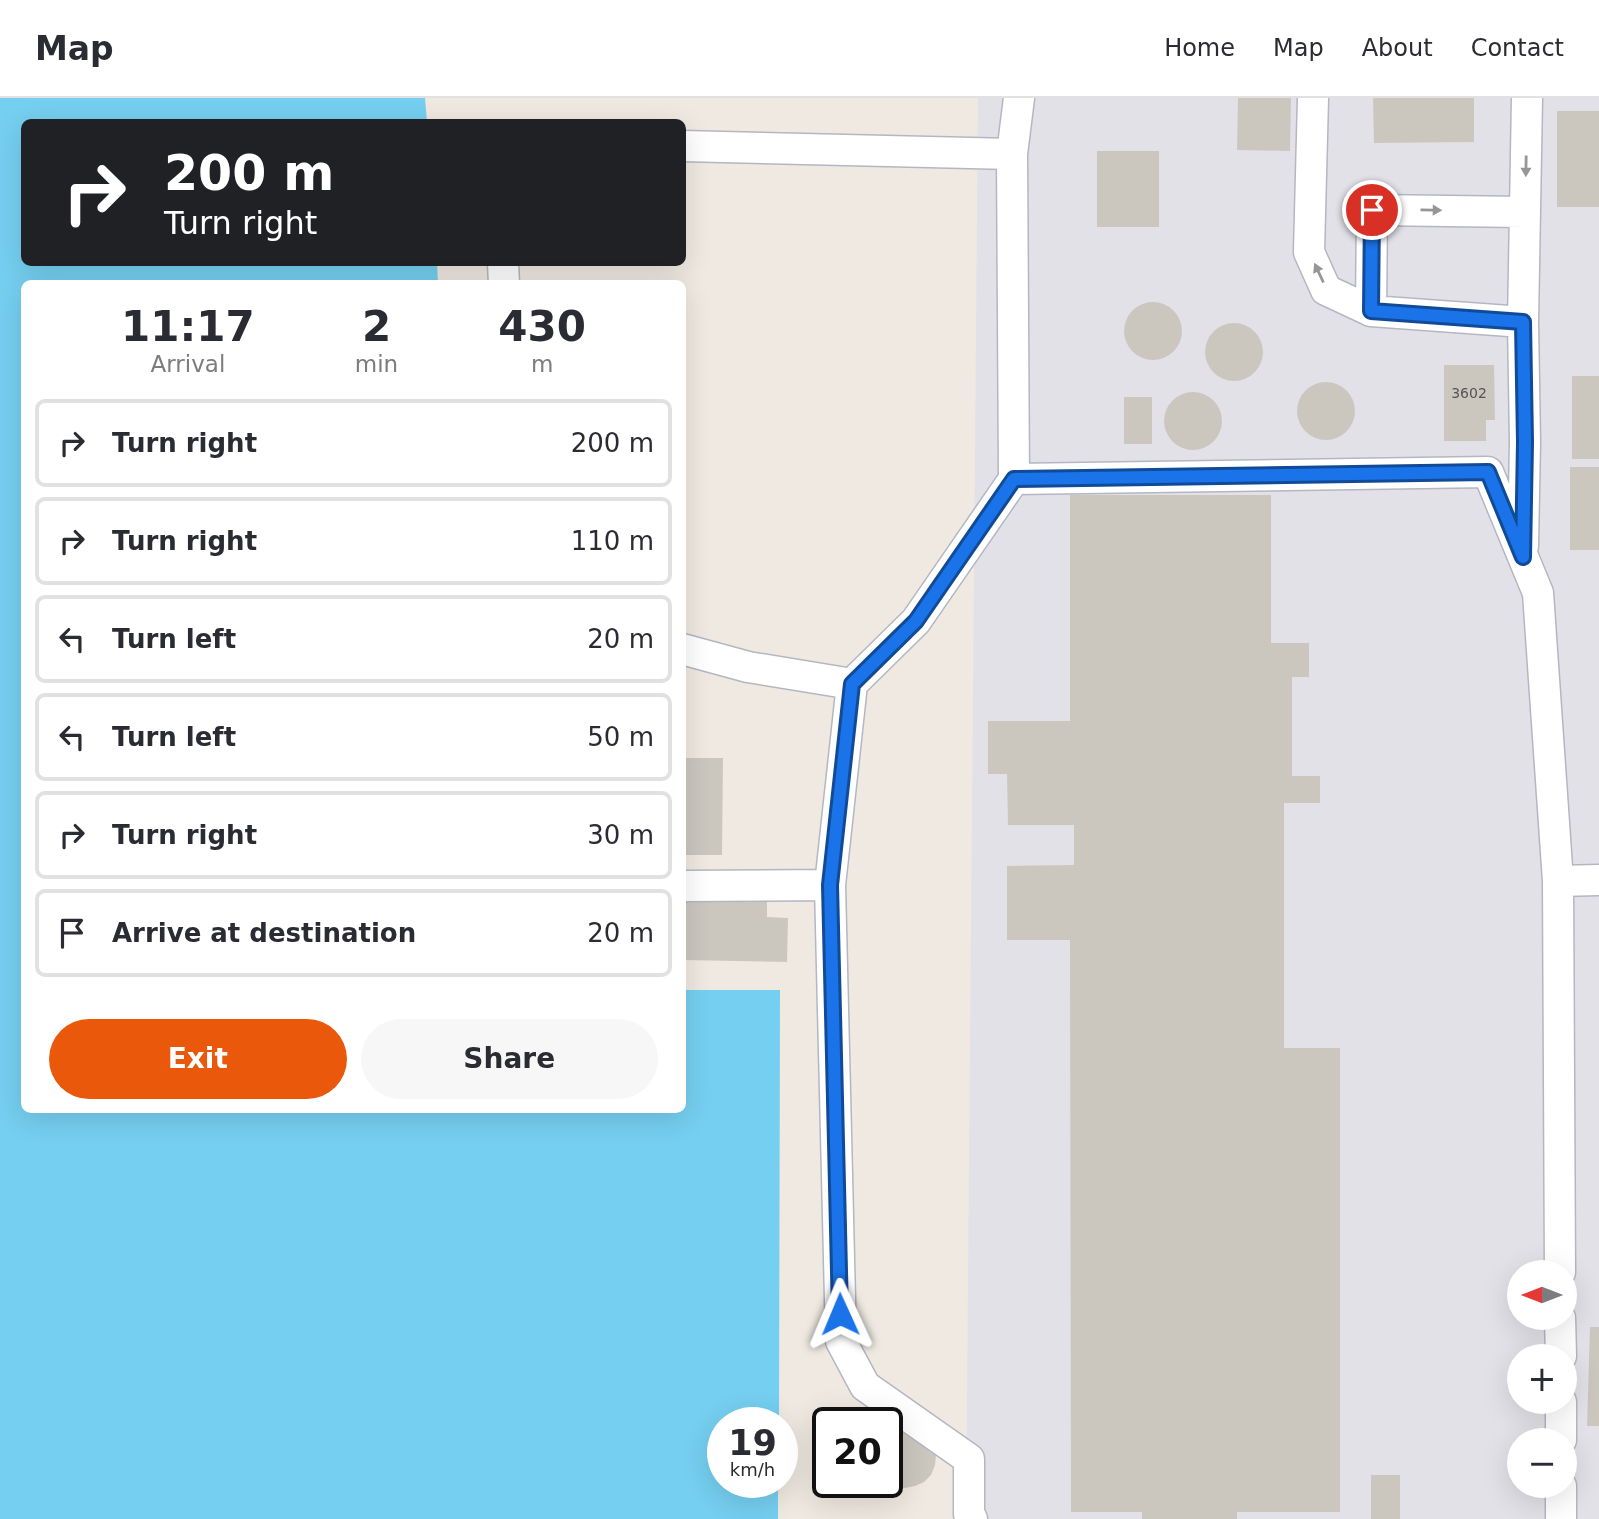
<!DOCTYPE html>
<meta charset="utf-8">
<style>
body{margin:0;font-family:"DejaVu Sans",sans-serif;background:#f7f7f7;color:#2b2b33;height:100vh;display:flex;flex-direction:column;font-size:26px;white-space:nowrap}
*{box-sizing:border-box;margin:0}
p{font-size:23px;color:#7c7c81}
.icon{flex:none;width:38px;height:38px;fill:none;stroke:currentColor;stroke-width:2;stroke-linecap:round;stroke-linejoin:round}
.map{position:relative;flex:1;overflow:hidden}
.drawer{position:absolute;left:21px;top:182px;width:665px;height:833px;display:flex;flex-direction:column;background:#fff;border-radius:10px;box-shadow:0 7px 28px #0002}
.drawer>*{flex:none}
.banner{position:absolute;left:21px;top:21px;width:665px;height:147px;border-radius:10px;box-shadow:0 7px 28px #0002;background:#202124;color:#fff;overflow:hidden}
.needle{width:46px;rotate:270deg}
.controls{position:absolute;left:1507px;top:1162px;display:grid;gap:14px}
.controls a{display:grid;place-items:center;width:70px;height:70px;border-radius:50%;background:#fff;box-shadow:0 7px 28px #0002;font-size:35px}
.speed{position:absolute;left:707px;top:1309px;display:flex;gap:14px;font-size:35px;font-weight:700;text-align:center}
.speed>*{display:grid;place-content:center;width:91px;height:91px;border-radius:50%;background:#fff;box-shadow:0 7px 28px #0002;line-height:1}
.speed small{font-size:18px;font-weight:400}
.speed .limit{border:4px solid #111;border-radius:10px;background:#fff;color:#111}
.pin{position:absolute;display:grid;place-items:center;width:60px;height:60px;color:#fff;margin:-30px;border:4px solid #fff;border-radius:50%;box-shadow:0 2px 7px #0007}
.me{position:absolute;width:77px;margin:-38px;rotate:359deg;stroke-linejoin:round;filter:drop-shadow(0 0 5px #0008)}
.turn{display:flex;align-items:center;gap:24px;height:147px;padding:0 28px;font-size:32px}
.turn .icon{width:91px;height:91px;stroke-width:2.5}
.turn b{display:block;font-size:49px;line-height:60px}
.eta{display:flex;justify-content:space-evenly;align-items:center;height:119px;text-align:center}
.eta b{font-size:42px;font-weight:700;line-height:49px}
.action{display:flex;gap:14px;margin-top:auto;padding:14px 28px}
.action a{flex:1;height:80px;border-radius:42px;background:#ea580c;color:#fff;font-size:28px;font-weight:700;line-height:80px;text-align:center}
.action a+a{background:#f7f7f7;color:#2b2b33}
ul{padding:0;list-style:none}
li{display:flex;align-items:center;gap:21px;height:88px;margin:0 14px 10px;padding:0 14px;border:4px solid #e1e1e2;border-radius:10px}
li div{flex:1}
li b{display:block;font-size:26px}
li em{font-style:normal}
header{display:flex;align-items:center;gap:42px;box-sizing:border-box;height:98px;padding:0 35px;background:#fff;border-bottom:2px solid #e1e1e2}
header strong{font-size:33px}
nav{display:flex;gap:38px;margin-inline-start:auto;font-size:24px}
.map>svg:first-child{display:block}
.industrial{fill:#e3e1e8;fill-rule:evenodd}
.water{fill:#75cff0}
.building{fill:#cbc7bf}
.lines{fill:none;stroke-linecap:round;stroke-linejoin:round}
.minor-casing{stroke:#b4b7c1;stroke-width:33}
.minor{stroke:#fff;stroke-width:30}
.oneway{fill:#969696}
.route-casing{stroke:#114b97;stroke-width:18}
.route{stroke:#1a73e8;stroke-width:12}
.labels{text-anchor:middle;dominant-baseline:central;stroke-width:5;stroke-linejoin:round;paint-order:stroke}
.number-label{font-size:14px;fill:#555452}
</style>
<header>
<strong>Map</strong>
<nav><a>Home</a><a>Map</a><a>About</a><a>Contact</a></nav>
</header>
<div class="map">
<svg width="1599" height="1421" viewBox="0 0 1599 1421">
<rect width="100%" height="100%" fill="#efe9e1"/>
<path class="industrial" d="M 978,0 L 1599,0 L 1599,1421 L 966,1421 ZM 1519,1174 L 1564,1174 L 1564,1220 L 1519,1220 ZM 1519,1258 L 1564,1258 L 1564,1304 L 1519,1304 ZM 1519,1342 L 1564,1342 L 1564,1388 L 1519,1388 Z"/>
<path class="water" d="M 0,0 L 425,0 L 427,24 L 24,24 L 24,164 L 437,165 L 438,185 L 24,186 L 24,1012 L 682,1012 L 683,892 L 780,892 L 779,1325 L 723,1325 L 723,1384 L 778,1384 L 778,1421 L 0,1421 Z"/>
<path class="building" d="M 1238,0 L 1291,0 L 1290,53 L 1237,52 Z
M 1373,0 L 1474,0 L 1474,44 L 1374,45 Z
M 1557,13 L 1599,13 L 1599,109 L 1557,109 Z
M 1097,53 L 1159,53 L 1159,129 L 1097,129 Z
M1124 233a29 29 0 1 1 58 0a29 29 0 1 1-58 0Z
M1205 254a29 29 0 1 1 58 0a29 29 0 1 1-58 0Z
M 1444,267 L 1494,267 L 1495,322 L 1486,322 L 1486,343 L 1444,343 Z
M 1572,278 L 1599,278 L 1599,361 L 1572,361 Z
M1297 313a29 29 0 1 1 58 0a29 29 0 1 1-58 0Z
M1164 323a29 29 0 1 1 58 0a29 29 0 1 1-58 0Z
M 1124,299 L 1152,299 L 1152,346 L 1124,346 Z
M 1570,369 L 1599,369 L 1599,452 L 1570,452 Z
M 1070,397 L 1271,397 L 1271,545 L 1309,545 L 1309,579 L 1292,579 L 1292,678 L 1320,678 L 1320,705 L 1284,705 L 1284,950 L 1340,950 L 1340,1414 L 1237,1414 L 1237,1421 L 1142,1421 L 1142,1414 L 1071,1414 L 1070,842 L 1007,842 L 1007,768 L 1074,767 L 1074,727 L 1008,727 L 1007,676 L 988,676 L 988,623 L 1070,623 Z
M 682,660 L 723,660 L 722,757 L 682,757 Z
M 682,796 L 767,797 L 767,819 L 788,820 L 787,864 L 682,862 Z
M 1590,1229 L 1599,1229 L 1599,1328 L 1587,1328 Z
M 909,1330 L 933,1347 L 936,1357 L 935,1367 L 931,1377 L 924,1384 L 915,1388 L 905,1390 L 897,1388 L 887,1382 L 887,1338 L 899,1331 Z
M 1371,1377 L 1400,1377 L 1400,1421 L 1371,1421 Z"/>
<g class="lines">
<defs>
<path id="minor" d="M 1313,0 L 1309,154 L 1326,192 L 1371,213
M 682,48 L 1012,56
M 503,164 L 504,186
M 1523,224 L 1371,213 L 1372,112 L 1524,114
M 1014,381 L 1488,374 L 1538,495 L 1558,783
M 1523,448 L 1525,344 L 1523,224 L 1527,0
M 682,551 L 748,569 L 852,586
M 682,788 L 830,787
M 1560,1174 L 1558,783 L 1599,782
M 1560,1220 L 1561,1258
M 1561,1304 L 1561,1342
M 1561,1388 L 1561,1421
M 972,1421 L 969,1416 L 969,1361 L 865,1288 L 841,1243 L 830,787 L 852,586 L 916,523 L 1014,381 L 1012,56 L 1019,0"/>
</defs>
<use href="#minor" class="minor-casing"/>
<use href="#minor" class="minor"/>
</g>
<defs><path id="oneway-solid" d="M-6-.8H1V-3.2L6.5 0L1 3.2V.8H-6Z" transform="scale(1.75)"/></defs>
<g class="oneway">
<use href="#oneway-solid" transform="translate(1526 68) rotate(91)"/>
<use href="#oneway-solid" transform="translate(1431 112) rotate(1)"/>
<use href="#oneway-solid" transform="translate(1319 175) rotate(-115)"/>
</g>
<g class="lines">
<defs>
<path id="route" d="M 840,1216 L 830,787 L 852,586 L 916,523 L 1014,381 L 1488,374 L 1523,459 L 1525,344 L 1523,224 L 1371,213 L 1372,112"/>
</defs>
<use href="#route" class="route-casing"/>
<use href="#route" class="route"/>
</g>
<g class="labels">
<g class="number-label">
<text x="1469" y="295">3602</text>
</g>
</g>
</svg>
<div class="controls">
<a><svg class="needle" viewBox="-14 -14 28 28"><path d="M0-13l5 13h-10z" fill="#e53935"/><path d="M0 13l5-13h-10z" fill="#7c7c81"/></svg></a>
<a>+</a>
<a>−</a>
</div>
<div class="speed"><div>19<small>km/h</small></div><div class="limit">20</div></div>
<div class="pin" style="left:1372px;top:112px;background:#d93025"><svg class="icon" aria-label="arrive" viewBox="0 0 24 24"><path d="M6 21V4h12l-3 4 3 4H6"/></svg></div>
<svg class="me" style="left:840px;top:1216px" viewBox="-20 -20 40 40"><path d="M0-17L14 15 0 8-14 15z" fill="#1a73e8" stroke="#fff" stroke-width="4"/></svg>
<div class="banner">
<div class="turn"><svg class="icon" aria-label="right" viewBox="0 0 24 24"><path d="M7 20v-9h11M14 6l5 5-5 5"/></svg><div><b>200 m</b>Turn right</div></div>
</div>
<section class="drawer">
<div class="eta">
<div><b>11:17</b><p>Arrival</p></div>
<div><b>2</b><p>min</p></div>
<div><b>430</b><p>m</p></div>
</div>
<ul>
<li><svg class="icon" aria-label="right" viewBox="0 0 24 24"><path d="M7 20v-9h11M14 6l5 5-5 5"/></svg><div><b>Turn right</b></div><em>200 m</em></li>
<li><svg class="icon" aria-label="right" viewBox="0 0 24 24"><path d="M7 20v-9h11M14 6l5 5-5 5"/></svg><div><b>Turn right</b></div><em>110 m</em></li>
<li><svg class="icon" aria-label="left" viewBox="0 0 24 24"><path d="M17 20v-9H6M10 6l-5 5 5 5"/></svg><div><b>Turn left</b></div><em>20 m</em></li>
<li><svg class="icon" aria-label="left" viewBox="0 0 24 24"><path d="M17 20v-9H6M10 6l-5 5 5 5"/></svg><div><b>Turn left</b></div><em>50 m</em></li>
<li><svg class="icon" aria-label="right" viewBox="0 0 24 24"><path d="M7 20v-9h11M14 6l5 5-5 5"/></svg><div><b>Turn right</b></div><em>30 m</em></li>
<li><svg class="icon" aria-label="arrive" viewBox="0 0 24 24"><path d="M6 21V4h12l-3 4 3 4H6"/></svg><div><b>Arrive at destination</b></div><em>20 m</em></li>
</ul>
<div class="action"><a>Exit</a><a>Share</a></div>
</section>
</div>
